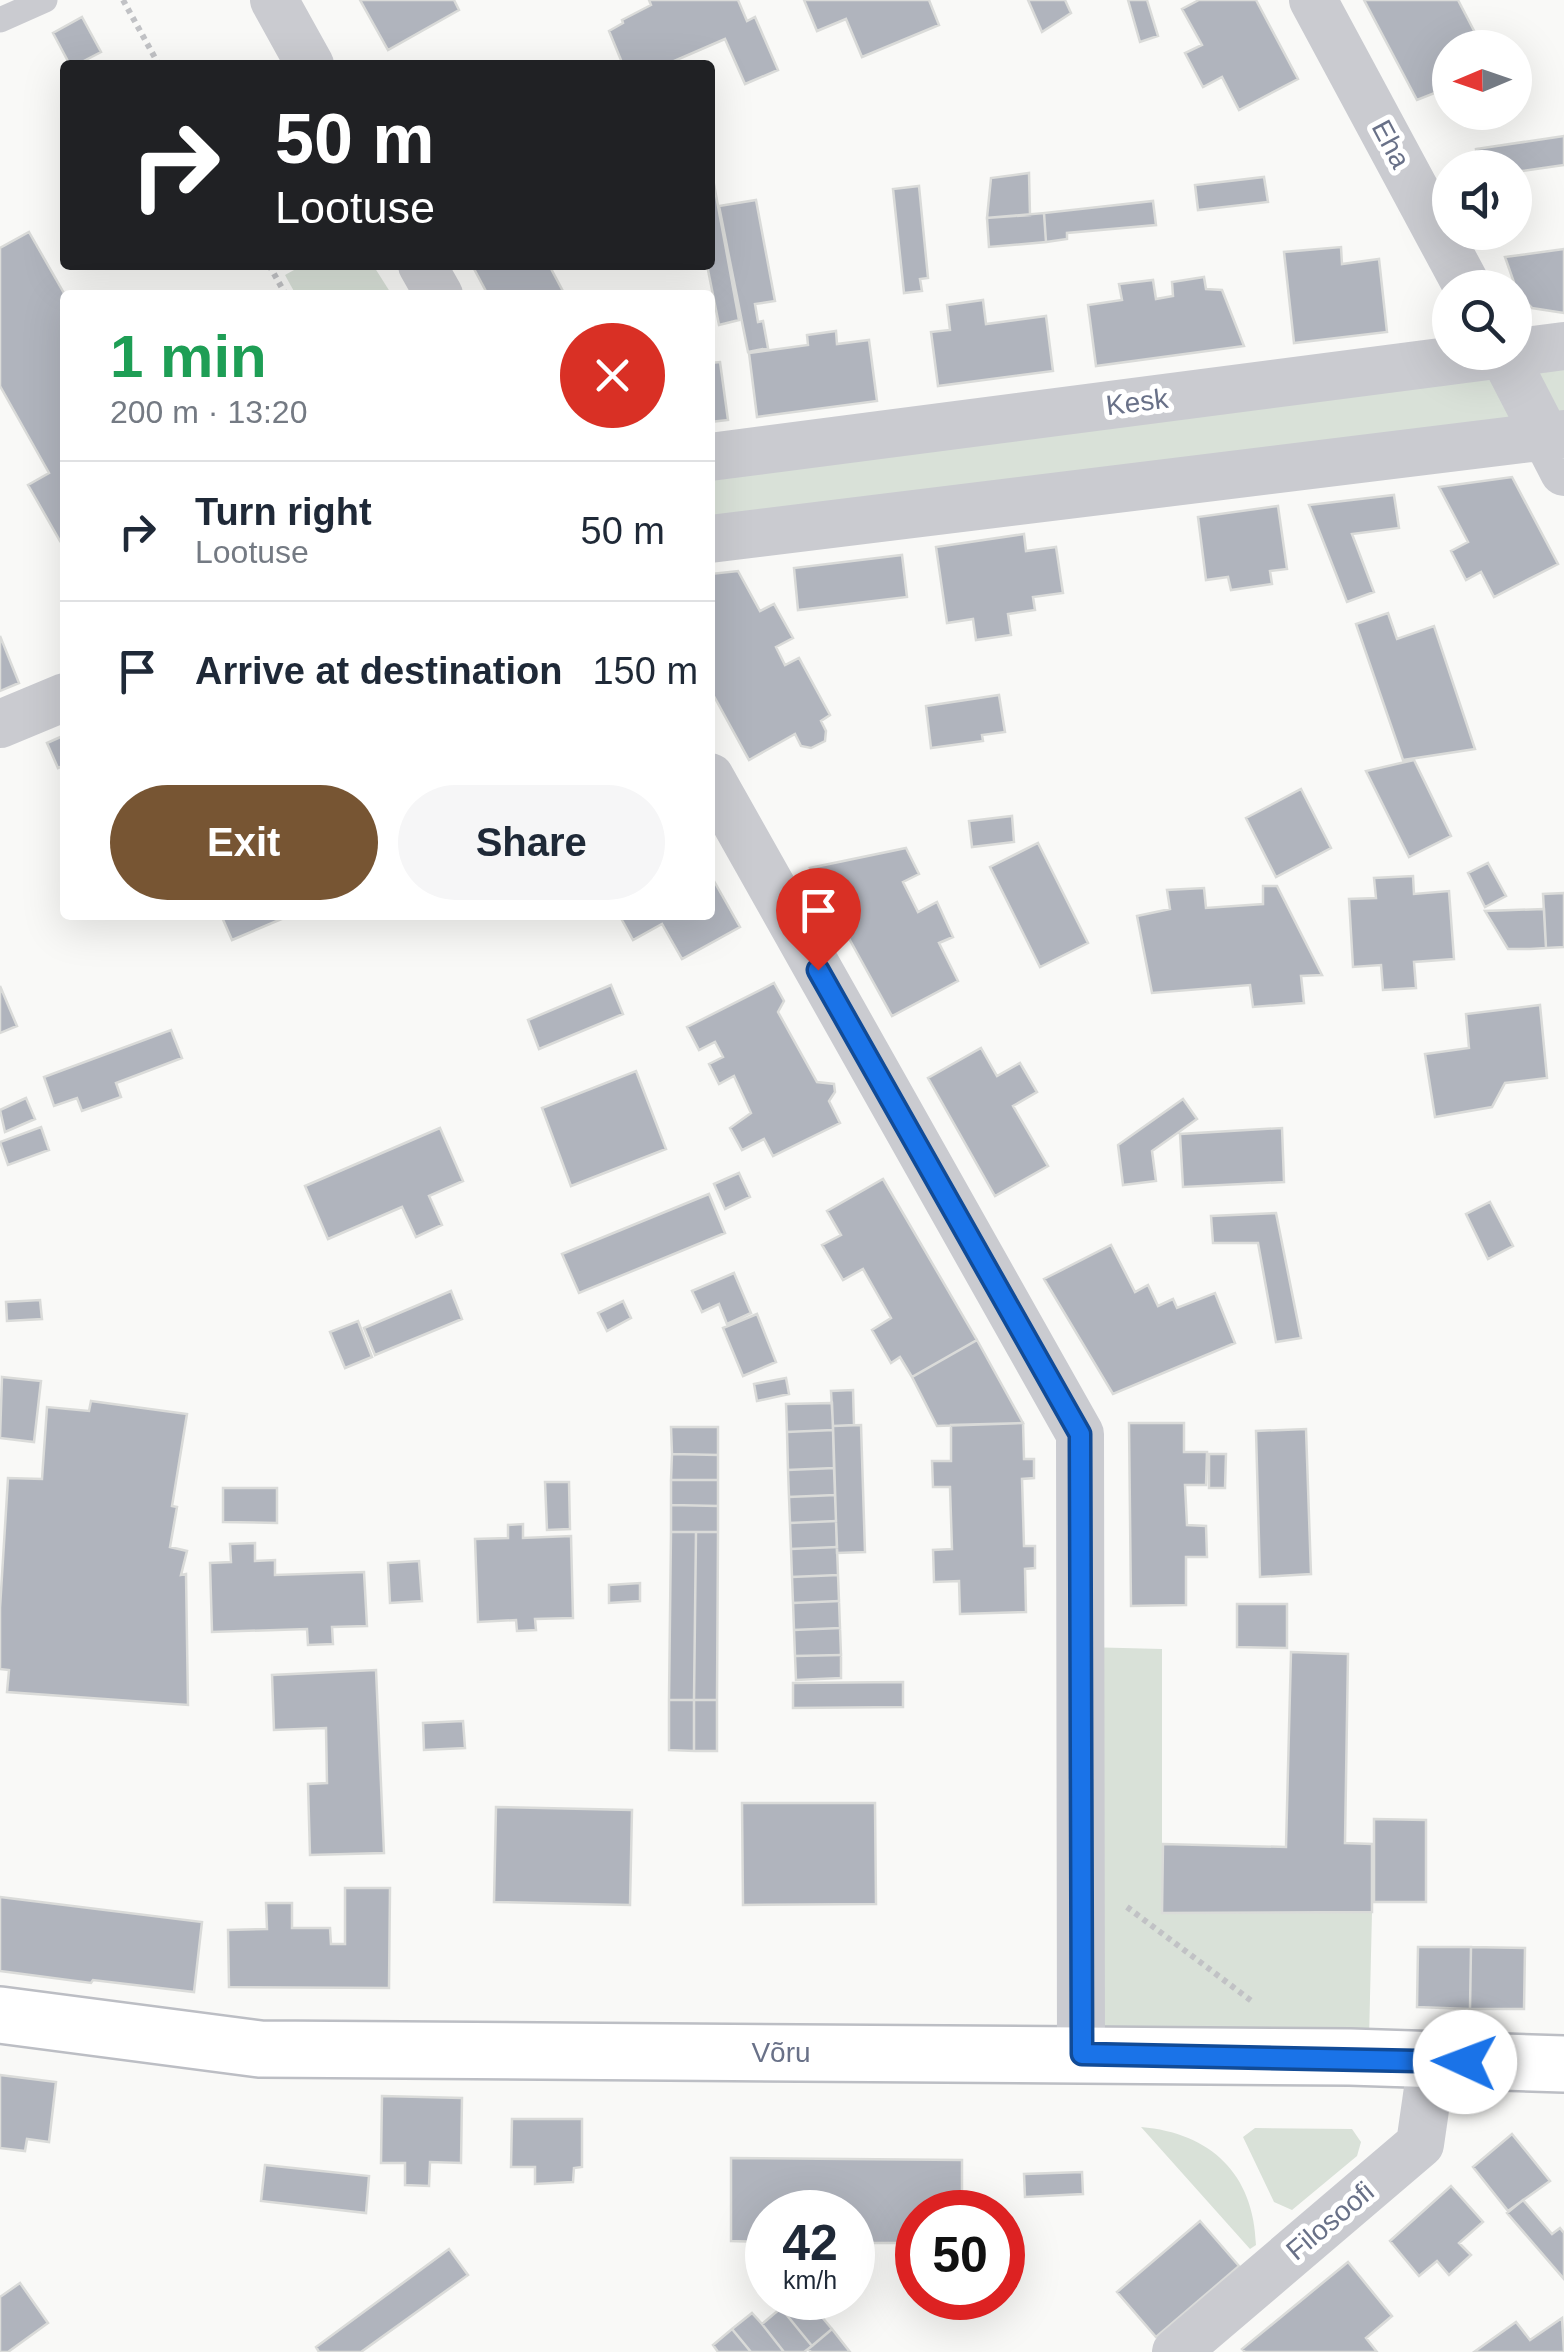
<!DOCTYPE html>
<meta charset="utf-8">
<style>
body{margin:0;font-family:Helvetica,sans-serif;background:#f6f6f7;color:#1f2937;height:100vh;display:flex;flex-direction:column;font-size:38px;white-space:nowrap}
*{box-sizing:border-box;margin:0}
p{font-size:32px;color:#747a83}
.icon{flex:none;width:55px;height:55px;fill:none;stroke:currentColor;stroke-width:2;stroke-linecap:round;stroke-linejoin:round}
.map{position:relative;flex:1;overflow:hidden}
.drawer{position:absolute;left:60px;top:290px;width:655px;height:630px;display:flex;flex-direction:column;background:#fff;border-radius:10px;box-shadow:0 10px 40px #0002}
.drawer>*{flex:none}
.guide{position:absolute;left:60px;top:60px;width:655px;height:210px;border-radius:10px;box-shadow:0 10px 40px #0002;background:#202124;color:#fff;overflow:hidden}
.needle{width:65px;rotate:268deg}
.buttons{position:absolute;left:1432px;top:30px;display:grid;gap:20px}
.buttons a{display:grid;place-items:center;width:100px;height:100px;border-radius:50%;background:#fff;box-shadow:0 10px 40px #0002;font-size:50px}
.speed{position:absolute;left:745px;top:2190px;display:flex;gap:20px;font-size:50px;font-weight:700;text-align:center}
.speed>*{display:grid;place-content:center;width:130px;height:130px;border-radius:50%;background:#fff;box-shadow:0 10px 40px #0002;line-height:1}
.speed small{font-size:25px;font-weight:400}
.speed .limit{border:15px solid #d22;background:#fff;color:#111}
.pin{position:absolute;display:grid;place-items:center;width:85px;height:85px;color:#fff;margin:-102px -42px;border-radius:50% 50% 50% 0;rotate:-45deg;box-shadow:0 0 10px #0007}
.pin .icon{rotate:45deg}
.me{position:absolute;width:110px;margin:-55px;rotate:272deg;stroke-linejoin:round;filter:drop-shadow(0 0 8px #0008)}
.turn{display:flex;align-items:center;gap:35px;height:210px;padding:0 50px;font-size:45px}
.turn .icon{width:130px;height:130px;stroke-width:2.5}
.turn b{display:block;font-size:70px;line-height:85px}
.round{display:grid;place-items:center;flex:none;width:105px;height:105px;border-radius:52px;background:#f6f6f7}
.summary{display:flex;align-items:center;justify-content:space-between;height:170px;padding:0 50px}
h1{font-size:60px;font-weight:800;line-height:75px;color:#1e9e55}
.primary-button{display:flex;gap:20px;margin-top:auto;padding:20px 50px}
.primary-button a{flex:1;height:115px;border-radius:60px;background:#753;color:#fff;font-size:40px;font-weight:800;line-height:115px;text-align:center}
.primary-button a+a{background:#f6f6f7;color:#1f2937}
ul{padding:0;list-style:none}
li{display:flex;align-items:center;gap:30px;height:140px;padding:0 50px;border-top:2px solid #e0e1e3}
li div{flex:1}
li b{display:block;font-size:38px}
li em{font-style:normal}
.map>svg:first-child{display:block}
.green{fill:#d9e1d8}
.building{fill:#b0b4bd;stroke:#dadbd9;stroke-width:2.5}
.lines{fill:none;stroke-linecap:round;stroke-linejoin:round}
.secondary-casing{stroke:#bcbec4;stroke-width:60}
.path{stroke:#c1c2c5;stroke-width:6;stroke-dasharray:5 5;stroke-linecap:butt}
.lane{stroke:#cacbd0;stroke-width:25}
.street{stroke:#cacbd0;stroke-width:48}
.secondary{stroke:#fff;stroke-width:55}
.route-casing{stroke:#114b97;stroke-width:25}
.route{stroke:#1a73e8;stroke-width:18}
.labels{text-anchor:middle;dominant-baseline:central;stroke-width:10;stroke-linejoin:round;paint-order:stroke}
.street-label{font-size:28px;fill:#697188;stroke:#fff}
</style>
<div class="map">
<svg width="1564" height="2352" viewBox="0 0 1564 2352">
<rect width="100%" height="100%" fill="#f9f9f7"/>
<path class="green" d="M 303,265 L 373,265 L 392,295 L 296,295 L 285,275 Z
M 1564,346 L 1564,434 L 710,539 L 710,457 Z
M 1084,1647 L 1162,1649 L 1162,1913 L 1372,1912 L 1369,2040 L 1088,2039 Z
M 1141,2127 C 1211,2133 1254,2174 1256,2245 L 1250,2249 Z
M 1255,2128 L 1352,2129 L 1361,2142 L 1357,2156 L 1292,2210 L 1274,2202 L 1243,2137 Z"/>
<path class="building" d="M 360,0 L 454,0 L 459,10 L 388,50 Z
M 649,0 L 738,0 L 747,21 L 755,17 L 778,70 L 745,84 L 725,39 L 665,65 L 623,65 L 609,31 L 623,23 L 622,20 L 651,5 Z
M 804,0 L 929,0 L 939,25 L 862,57 L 846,19 L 817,31 Z
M 1028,0 L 1065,0 L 1071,13 L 1042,32 Z
M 1128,0 L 1147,0 L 1158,36 L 1140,42 Z
M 1199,0 L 1256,0 L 1298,79 L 1239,110 L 1222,77 L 1203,87 L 1185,53 L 1202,45 L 1182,9 Z
M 1364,0 L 1458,0 L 1483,48 L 1450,48 L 1450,87 L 1417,100 Z
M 82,17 L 101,52 L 76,65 L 70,65 L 53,33 Z
M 1564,136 L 1564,165 L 1515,172 L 1515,168 L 1477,168 L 1476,149 Z
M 711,168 L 739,320 L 719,325 L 707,265 L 710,265 Z
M 1029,173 L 1030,215 L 987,218 L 991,178 Z
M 1264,177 L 1268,202 L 1198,210 L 1195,185 Z
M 919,186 L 928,278 L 920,279 L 922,291 L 904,293 L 893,189 Z
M 756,200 L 775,301 L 755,304 L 758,322 L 763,321 L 768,348 L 748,352 L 719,206 Z
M 1153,201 L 1156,225 L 1067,233 L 1067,239 L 1046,242 L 1044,213 Z
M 1044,213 L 1046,242 L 989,247 L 987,218 Z
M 29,232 L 65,295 L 65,538 L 60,541 L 28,485 L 49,473 L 0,386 L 0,248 Z
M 1341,247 L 1342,264 L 1379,259 L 1387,332 L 1294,343 L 1284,252 Z
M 1564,249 L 1564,313 L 1532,308 L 1518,294 L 1505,257 Z
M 472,265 L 549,265 L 565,295 L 488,295 Z
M 1204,277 L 1206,289 L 1222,290 L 1244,346 L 1096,366 L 1088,305 L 1122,300 L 1119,284 L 1153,280 L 1156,299 L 1173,296 L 1172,282 Z
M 983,300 L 986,324 L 1046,316 L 1053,371 L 938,386 L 931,332 L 950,330 L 947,305 Z
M 836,331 L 837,344 L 869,340 L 877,401 L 757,417 L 749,353 L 808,345 L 807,335 Z
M 720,362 L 728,420 L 710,422 L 710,363 Z
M 1512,477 L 1558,564 L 1494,597 L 1481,572 L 1466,580 L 1451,551 L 1468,542 L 1439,487 Z
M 1394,495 L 1399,528 L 1352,534 L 1374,592 L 1347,602 L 1309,505 Z
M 1278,506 L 1287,569 L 1270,571 L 1272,584 L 1231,590 L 1228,577 L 1206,580 L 1198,517 Z
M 1024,534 L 1026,551 L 1056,547 L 1063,593 L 1033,597 L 1035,610 L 1008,614 L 1011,635 L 976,640 L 973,619 L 947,623 L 936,547 Z
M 902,555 L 907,597 L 798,610 L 794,568 Z
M 738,571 L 760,611 L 774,604 L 793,638 L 776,647 L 785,665 L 799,658 L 830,715 L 821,721 L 826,731 L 825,741 L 811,748 L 801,746 L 795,734 L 749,760 L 710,689 L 710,574 Z
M 1388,613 L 1397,639 L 1434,626 L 1475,749 L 1403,760 L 1356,624 Z
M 0,636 L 19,683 L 0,691 Z
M 999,695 L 1005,732 L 982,735 L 983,741 L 931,748 L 926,706 Z
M 65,735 L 65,765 L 58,768 L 47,743 Z
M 1414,760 L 1451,836 L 1409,857 L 1366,771 Z
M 1301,789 L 1331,848 L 1276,877 L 1246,818 Z
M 1012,816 L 1014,842 L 972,847 L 969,821 Z
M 1038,843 L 1088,943 L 1040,967 L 990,867 Z
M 906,848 L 919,874 L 903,882 L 918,912 L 937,902 L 953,937 L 939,943 L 958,981 L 892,1016 L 810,868 Z
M 1488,863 L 1506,896 L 1485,907 L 1468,873 Z
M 710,874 L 740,927 L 682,959 L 662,924 L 633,940 L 622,920 L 631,915 L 710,915 Z
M 1413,876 L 1414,894 L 1449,891 L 1454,959 L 1414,962 L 1416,988 L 1383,990 L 1381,965 L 1353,967 L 1349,899 L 1376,898 L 1374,878 Z
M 1263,886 L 1277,886 L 1322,975 L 1301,976 L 1304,1003 L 1253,1007 L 1250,985 L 1152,993 L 1137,916 L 1170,909 L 1167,890 L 1204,888 L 1206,908 L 1263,904 Z
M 1564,893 L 1564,947 L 1546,948 L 1543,894 Z
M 1544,909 L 1546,948 L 1530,949 L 1508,949 L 1485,911 Z
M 221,915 L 291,915 L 232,940 Z
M 774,983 L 784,1001 L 778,1012 L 817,1082 L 834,1084 L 835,1092 L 829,1101 L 840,1123 L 773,1156 L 764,1139 L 742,1150 L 730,1128 L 751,1113 L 734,1076 L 719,1084 L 709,1064 L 723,1057 L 715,1042 L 699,1050 L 687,1027 Z
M 611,985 L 623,1014 L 539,1049 L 528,1020 Z
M 0,986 L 17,1026 L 0,1033 Z
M 1540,1005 L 1547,1078 L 1505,1083 L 1492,1107 L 1435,1117 L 1425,1054 L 1469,1048 L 1466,1014 Z
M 171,1030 L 182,1058 L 116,1083 L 121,1097 L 82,1111 L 77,1098 L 54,1106 L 44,1077 Z
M 981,1048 L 997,1076 L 1020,1063 L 1037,1092 L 1013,1106 L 1048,1166 L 995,1196 L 928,1078 Z
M 636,1071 L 666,1149 L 571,1186 L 542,1108 Z
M 26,1098 L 35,1119 L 5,1132 L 0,1110 Z
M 1183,1099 L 1197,1119 L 1152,1151 L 1156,1181 L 1123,1185 L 1118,1145 Z
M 41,1127 L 49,1150 L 8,1165 L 0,1142 Z
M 440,1128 L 463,1181 L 429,1196 L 442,1225 L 416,1237 L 402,1207 L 328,1239 L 305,1186 Z
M 1282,1128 L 1284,1182 L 1183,1187 L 1180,1134 Z
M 739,1173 L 750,1197 L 725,1209 L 714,1184 Z
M 883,1179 L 977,1340 L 912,1377 L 900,1357 L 891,1363 L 872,1330 L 891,1318 L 863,1269 L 843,1280 L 822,1245 L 841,1235 L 827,1211 Z
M 709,1194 L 725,1233 L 579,1293 L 562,1254 Z
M 1490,1202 L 1513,1246 L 1488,1259 L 1466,1214 Z
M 1276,1213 L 1301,1338 L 1276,1342 L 1258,1243 L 1213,1243 L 1211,1216 Z
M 1111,1245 L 1135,1292 L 1148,1285 L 1158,1306 L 1173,1299 L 1177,1308 L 1215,1293 L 1235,1343 L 1113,1394 L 1044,1279 Z
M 734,1273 L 751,1313 L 727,1324 L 719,1304 L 702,1312 L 692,1291 Z
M 451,1291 L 462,1319 L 375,1355 L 364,1328 Z
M 40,1300 L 42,1319 L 7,1321 L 6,1302 Z
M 623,1301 L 631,1318 L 607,1331 L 598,1313 Z
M 757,1314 L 776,1362 L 743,1376 L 723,1328 Z
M 358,1321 L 372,1357 L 345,1368 L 330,1332 Z
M 977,1340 L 1023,1423 L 937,1426 L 912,1377 Z
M 2,1377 L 41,1381 L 34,1442 L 0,1438 Z
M 786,1378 L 789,1394 L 757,1401 L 754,1384 Z
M 853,1390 L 854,1425 L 833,1426 L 831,1391 Z
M 91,1401 L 187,1414 L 172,1506 L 177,1507 L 170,1547 L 187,1551 L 181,1575 L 186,1574 L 188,1705 L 7,1692 L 9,1670 L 0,1669 L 0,1608 L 8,1478 L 42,1479 L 47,1407 L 89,1411 Z
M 832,1403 L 833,1430 L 787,1432 L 786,1404 Z
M 1023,1423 L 1024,1459 L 1034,1459 L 1034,1478 L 1022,1479 L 1024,1546 L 1035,1546 L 1035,1568 L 1025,1569 L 1026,1612 L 960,1614 L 959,1581 L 934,1582 L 933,1550 L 952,1549 L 950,1487 L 933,1487 L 932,1461 L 951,1461 L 951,1425 Z
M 1129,1423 L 1184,1423 L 1184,1452 L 1207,1452 L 1206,1485 L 1185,1485 L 1187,1525 L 1206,1526 L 1207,1557 L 1186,1557 L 1186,1605 L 1131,1606 Z
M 861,1425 L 865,1552 L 837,1553 L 833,1426 Z
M 671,1427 L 718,1427 L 718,1455 L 672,1454 Z
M 1306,1429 L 1311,1574 L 1260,1577 L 1256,1431 Z
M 833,1430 L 834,1468 L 788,1470 L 787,1432 Z
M 672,1454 L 718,1455 L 718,1480 L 671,1480 Z
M 1209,1454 L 1226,1454 L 1225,1488 L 1209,1488 Z
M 834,1468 L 835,1495 L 789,1497 L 788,1470 Z
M 671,1480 L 718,1480 L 718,1506 L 671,1505 Z
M 545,1482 L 569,1482 L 570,1529 L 547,1530 Z
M 223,1488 L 277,1488 L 277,1523 L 223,1522 Z
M 835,1495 L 836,1521 L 790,1523 L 789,1497 Z
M 671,1505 L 718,1506 L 718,1532 L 671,1532 Z
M 836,1521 L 837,1547 L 791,1549 L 790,1523 Z
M 523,1524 L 523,1538 L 571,1536 L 573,1618 L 535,1619 L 536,1630 L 517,1631 L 516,1620 L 478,1622 L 475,1539 L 508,1538 L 508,1525 Z
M 671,1532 L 696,1532 L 694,1700 L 669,1700 Z
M 696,1532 L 718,1532 L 717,1700 L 694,1700 Z
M 255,1543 L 255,1561 L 275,1560 L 275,1575 L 364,1572 L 367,1626 L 332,1627 L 333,1644 L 308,1645 L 307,1629 L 212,1632 L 210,1563 L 231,1562 L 230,1544 Z
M 837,1547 L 838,1575 L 792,1577 L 791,1549 Z
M 419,1561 L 422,1601 L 390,1603 L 388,1563 Z
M 838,1575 L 839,1601 L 793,1603 L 792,1577 Z
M 640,1583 L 640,1601 L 609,1603 L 609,1585 Z
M 839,1601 L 840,1628 L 794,1630 L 793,1603 Z
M 1237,1604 L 1287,1604 L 1287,1648 L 1237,1647 Z
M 840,1628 L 841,1655 L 795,1656 L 794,1630 Z
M 1291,1652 L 1348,1654 L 1345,1843 L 1372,1844 L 1372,1912 L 1162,1913 L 1163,1844 L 1286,1847 Z
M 841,1655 L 841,1678 L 796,1680 L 795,1656 Z
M 376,1670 L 384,1853 L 310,1855 L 308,1784 L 327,1783 L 326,1728 L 274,1730 L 272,1675 Z
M 903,1682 L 903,1707 L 793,1708 L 793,1683 Z
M 669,1700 L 694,1700 L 694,1751 L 669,1750 Z
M 694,1700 L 717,1700 L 717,1751 L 694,1751 Z
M 463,1721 L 465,1748 L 424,1750 L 423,1723 Z
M 742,1803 L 875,1803 L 876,1904 L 743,1905 Z
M 496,1807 L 632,1810 L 630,1905 L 494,1902 Z
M 1374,1819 L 1426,1820 L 1426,1902 L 1374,1902 Z
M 345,1888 L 390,1888 L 389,1988 L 229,1987 L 228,1930 L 267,1929 L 266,1903 L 292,1903 L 292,1928 L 330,1928 L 331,1944 L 345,1944 Z
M 0,1897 L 202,1922 L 194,1992 L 93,1980 L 91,1983 L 0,1971 Z
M 1418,1947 L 1471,1947 L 1470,2009 L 1417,2007 Z
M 1471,1947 L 1525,1948 L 1524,2009 L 1470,2009 Z
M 0,2075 L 56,2082 L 49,2142 L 27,2139 L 25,2151 L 0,2148 Z
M 382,2096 L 462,2098 L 461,2163 L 430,2162 L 429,2186 L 405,2185 L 405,2163 L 381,2163 Z
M 512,2119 L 582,2119 L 582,2167 L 574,2168 L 573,2182 L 535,2184 L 535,2167 L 511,2167 Z
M 1512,2134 L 1550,2181 L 1508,2211 L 1473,2167 Z
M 731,2158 L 962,2160 L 962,2212 L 918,2212 L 918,2243 L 852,2243 L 852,2212 L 768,2212 L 768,2242 L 731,2241 Z
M 265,2165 L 369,2176 L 366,2213 L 261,2201 Z
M 1082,2172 L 1083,2194 L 1025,2197 L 1024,2174 Z
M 1451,2186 L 1483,2222 L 1459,2243 L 1471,2255 L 1449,2275 L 1437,2261 L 1419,2276 L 1390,2241 Z
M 1523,2200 L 1552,2234 L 1560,2228 L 1564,2233 L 1564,2279 L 1507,2213 Z
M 1200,2221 L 1239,2266 L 1156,2337 L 1117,2292 Z
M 449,2249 L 468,2275 L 361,2352 L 319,2352 L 316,2347 Z
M 1348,2262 L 1392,2316 L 1366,2338 L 1377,2352 L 1245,2352 L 1242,2349 Z
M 20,2283 L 48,2323 L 8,2352 L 0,2352 L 0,2297 Z
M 794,2298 L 806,2298 L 832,2329 L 812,2346 L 781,2308 Z
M 781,2308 L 812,2346 L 804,2352 L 784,2352 L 762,2324 Z
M 752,2313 L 762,2324 L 784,2352 L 751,2352 L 732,2329 Z
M 1562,2318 L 1564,2352 L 1474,2352 L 1516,2322 L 1530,2340 Z
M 732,2329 L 751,2352 L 718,2352 L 713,2345 Z
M 832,2329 L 850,2352 L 811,2352 L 808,2349 Z"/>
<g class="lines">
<defs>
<path id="secondary" d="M 0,2015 L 260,2049 L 1350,2057 L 1564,2064"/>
</defs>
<use href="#secondary" class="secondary-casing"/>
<path class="path" d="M 123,0 L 159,65
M 269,265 L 286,295
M 1127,1907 L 1253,2002"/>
<path class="lane" d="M 0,20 L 45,0"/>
<path class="street" d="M 274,0 L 310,65
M 1313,0 L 1468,288
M 422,265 L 439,295
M 1502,352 L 1564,472
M 710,457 L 1564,346
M 710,539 L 1564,434
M 0,724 L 65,697
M 710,777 L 1080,1434 L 1081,2054
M 1176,2352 L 1420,2144 L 1432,2061"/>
<use href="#secondary" class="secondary"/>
</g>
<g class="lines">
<defs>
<path id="route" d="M 818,970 L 1080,1434 L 1082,2054 L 1465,2062"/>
</defs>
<use href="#route" class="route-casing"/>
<use href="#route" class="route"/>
</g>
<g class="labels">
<g class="street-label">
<text transform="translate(1391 144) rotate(62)">Eha</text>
<text transform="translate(1137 402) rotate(-7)">Kesk</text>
<text x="781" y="2052">Võru</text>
<text transform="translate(1330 2221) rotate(-40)">Filosoofi</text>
</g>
</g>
</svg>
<div class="buttons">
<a><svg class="needle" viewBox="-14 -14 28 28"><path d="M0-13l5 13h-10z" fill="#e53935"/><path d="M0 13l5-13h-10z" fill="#747a83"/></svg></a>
<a><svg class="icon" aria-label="sound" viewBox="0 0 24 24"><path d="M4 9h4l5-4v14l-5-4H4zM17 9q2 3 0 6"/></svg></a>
<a><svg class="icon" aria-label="search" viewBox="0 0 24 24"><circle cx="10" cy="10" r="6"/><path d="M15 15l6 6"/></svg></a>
</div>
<div class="speed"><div>42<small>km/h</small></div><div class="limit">50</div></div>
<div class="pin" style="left:818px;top:970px;background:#d93025"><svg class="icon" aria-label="arrive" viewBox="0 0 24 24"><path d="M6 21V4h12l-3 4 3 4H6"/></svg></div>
<svg class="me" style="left:1465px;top:2062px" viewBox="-20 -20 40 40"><circle r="19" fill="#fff"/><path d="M0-13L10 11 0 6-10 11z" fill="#1a73e8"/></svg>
<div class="guide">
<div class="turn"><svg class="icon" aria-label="right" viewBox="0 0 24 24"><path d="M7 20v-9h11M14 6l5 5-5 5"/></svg><div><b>50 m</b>Lootuse</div></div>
</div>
<section class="drawer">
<div class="summary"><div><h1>1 min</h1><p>200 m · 13:20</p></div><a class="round" style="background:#d93025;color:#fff"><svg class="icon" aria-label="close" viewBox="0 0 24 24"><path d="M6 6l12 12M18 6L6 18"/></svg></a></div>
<ul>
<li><svg class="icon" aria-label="right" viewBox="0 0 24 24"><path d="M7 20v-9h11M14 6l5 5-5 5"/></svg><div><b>Turn right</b><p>Lootuse</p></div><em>50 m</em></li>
<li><svg class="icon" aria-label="arrive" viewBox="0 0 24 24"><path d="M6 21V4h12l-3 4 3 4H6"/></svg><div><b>Arrive at destination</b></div><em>150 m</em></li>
</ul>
<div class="primary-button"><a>Exit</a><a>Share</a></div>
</section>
</div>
